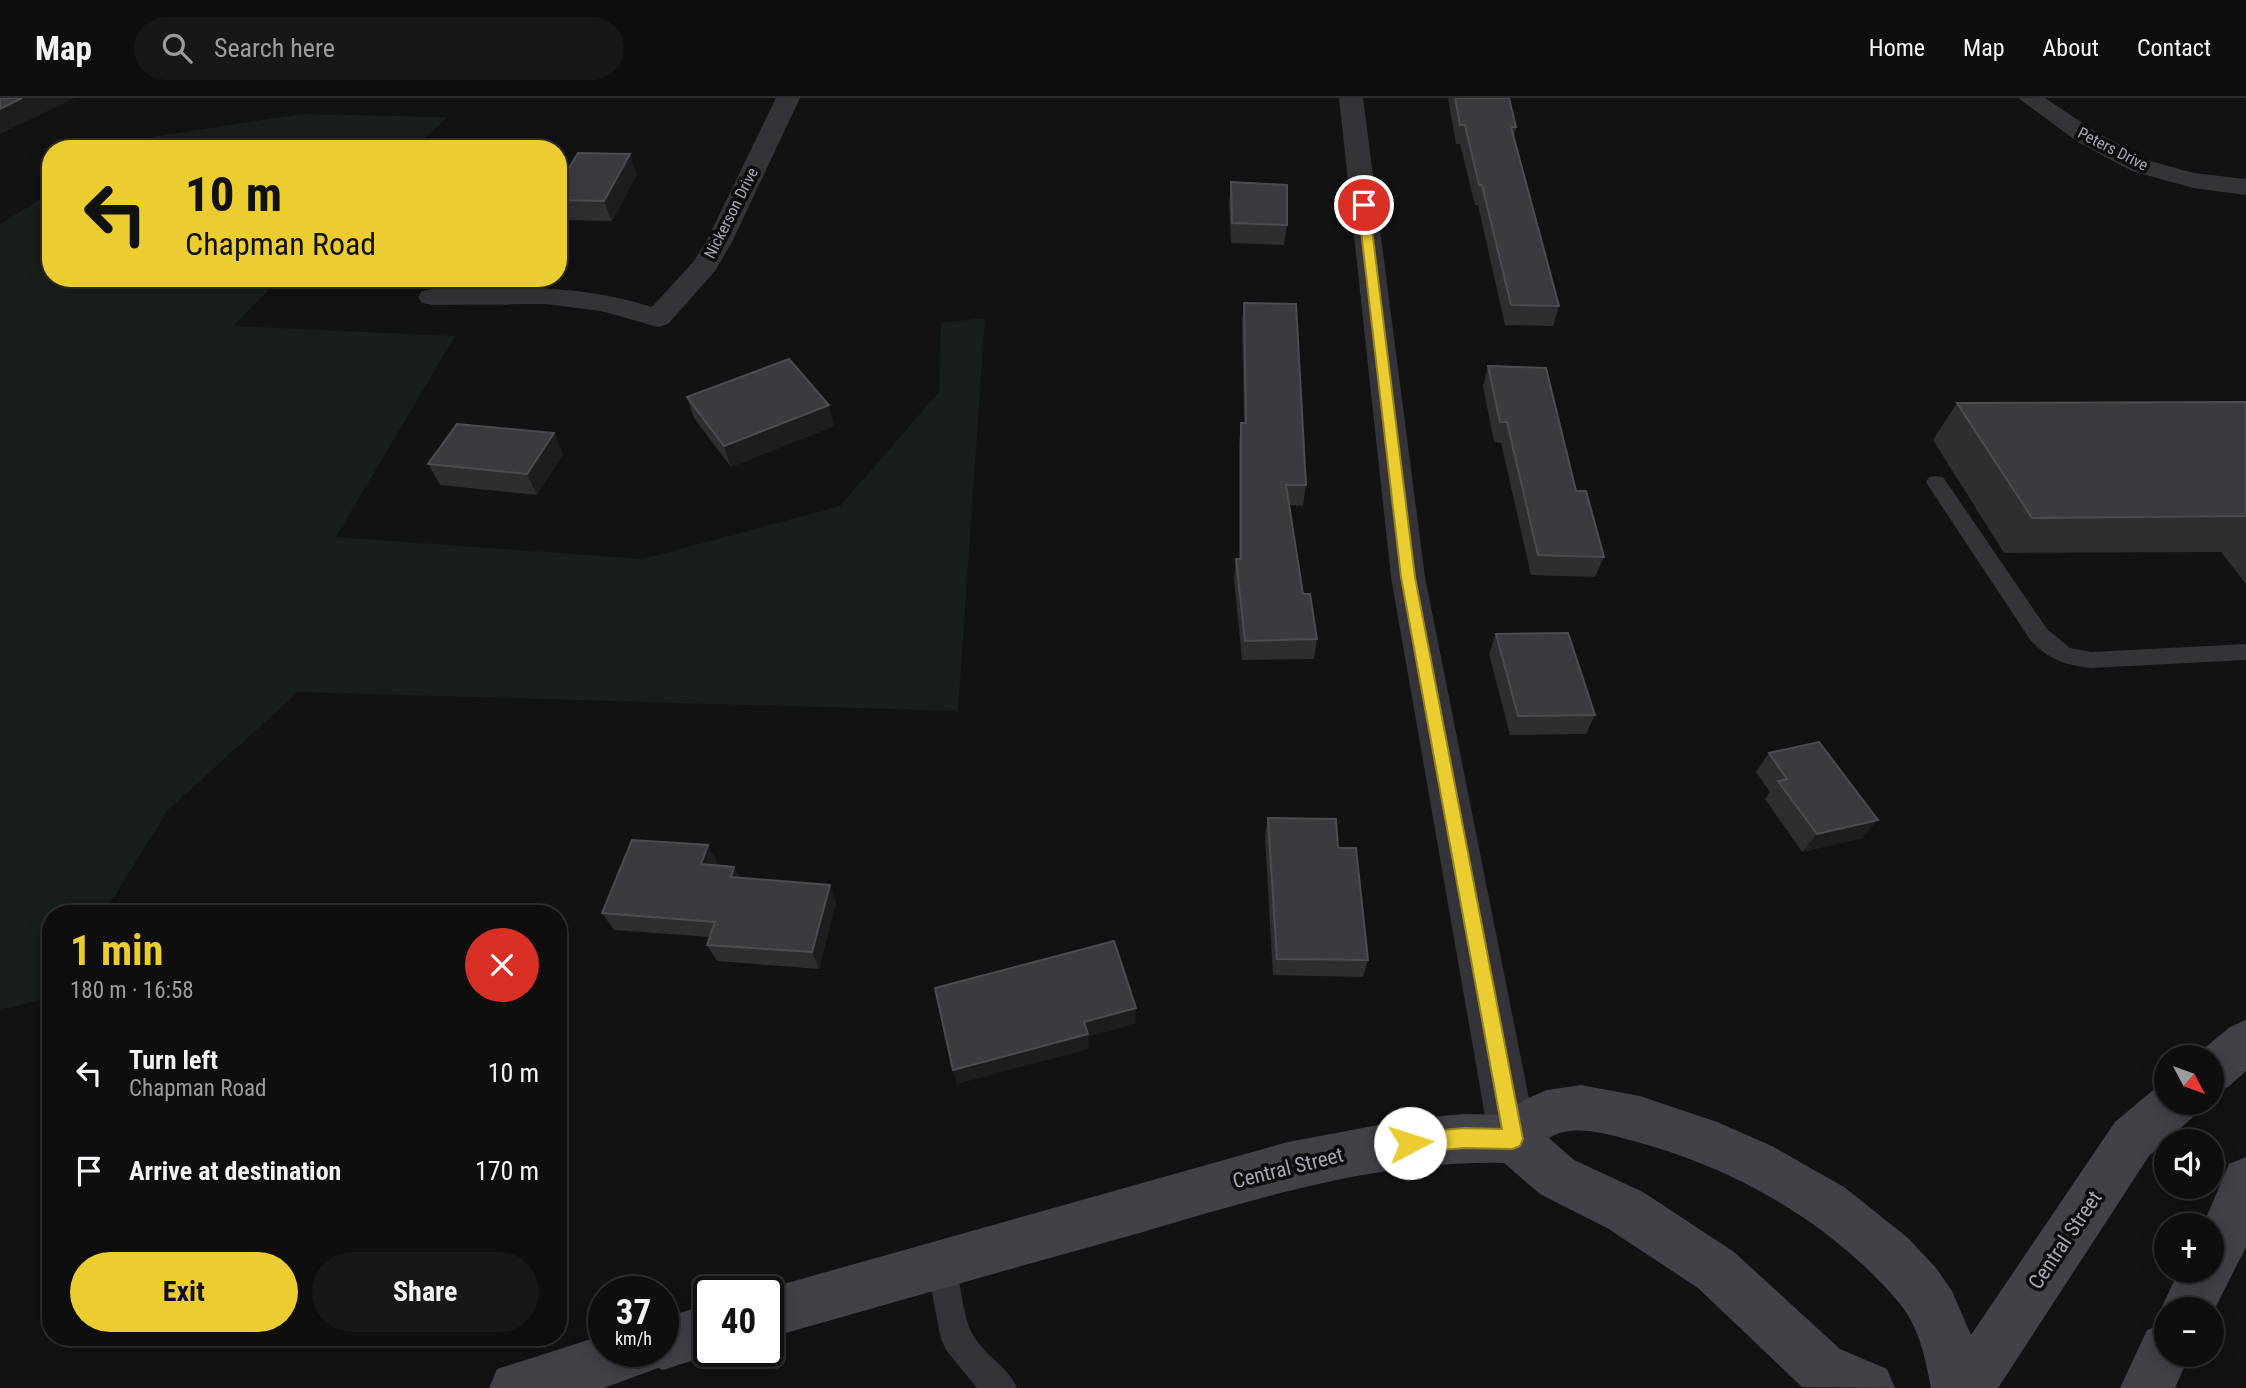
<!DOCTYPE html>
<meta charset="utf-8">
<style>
body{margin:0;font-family:"Roboto Condensed",sans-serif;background:#171717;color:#f1f3f6;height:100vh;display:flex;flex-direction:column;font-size:26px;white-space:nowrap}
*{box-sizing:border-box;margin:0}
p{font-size:23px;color:#9b9c9e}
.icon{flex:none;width:38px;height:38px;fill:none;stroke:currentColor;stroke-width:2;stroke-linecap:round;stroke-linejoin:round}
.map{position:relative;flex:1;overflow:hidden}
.drawer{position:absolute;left:42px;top:807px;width:525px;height:441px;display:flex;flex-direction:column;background:#0e0e0e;border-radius:28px;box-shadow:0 4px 18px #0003,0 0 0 2px #2e2e2e}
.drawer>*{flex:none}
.hud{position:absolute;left:42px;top:42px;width:525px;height:147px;border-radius:28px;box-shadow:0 4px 18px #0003,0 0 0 2px #2e2e2e;background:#eccd31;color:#111;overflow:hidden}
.needle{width:46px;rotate:131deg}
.controls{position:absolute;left:2154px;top:947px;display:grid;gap:14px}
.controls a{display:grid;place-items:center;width:70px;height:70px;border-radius:50%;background:#0e0e0e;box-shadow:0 4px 18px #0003,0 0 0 2px #2e2e2e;font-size:35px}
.speed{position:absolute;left:588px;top:1178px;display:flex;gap:14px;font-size:35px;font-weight:700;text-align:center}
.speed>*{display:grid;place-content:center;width:91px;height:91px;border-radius:50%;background:#0e0e0e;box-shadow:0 4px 18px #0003,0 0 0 2px #2e2e2e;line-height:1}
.speed small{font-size:18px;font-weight:400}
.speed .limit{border:4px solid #111;border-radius:10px;background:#fff;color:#111}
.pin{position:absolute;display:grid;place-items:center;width:60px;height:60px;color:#fff;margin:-30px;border:4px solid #fff;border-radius:50%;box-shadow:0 2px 7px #0007}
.me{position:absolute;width:77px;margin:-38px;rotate:85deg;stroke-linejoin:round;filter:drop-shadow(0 0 5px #0008)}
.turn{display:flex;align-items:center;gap:24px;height:147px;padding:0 28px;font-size:32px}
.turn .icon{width:91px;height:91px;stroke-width:2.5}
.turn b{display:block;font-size:49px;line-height:60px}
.round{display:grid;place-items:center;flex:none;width:74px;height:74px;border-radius:37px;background:#171717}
.summary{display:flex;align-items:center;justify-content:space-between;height:119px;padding:0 28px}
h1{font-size:42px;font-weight:700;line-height:52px;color:#eccd31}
.primary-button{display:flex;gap:14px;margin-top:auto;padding:14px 28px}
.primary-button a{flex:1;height:80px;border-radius:42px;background:#eccd31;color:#111;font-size:28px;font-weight:700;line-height:80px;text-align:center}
.primary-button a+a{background:#171717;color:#f1f3f6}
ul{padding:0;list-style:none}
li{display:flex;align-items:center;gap:21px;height:98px;padding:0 28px}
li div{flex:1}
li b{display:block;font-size:26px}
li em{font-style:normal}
header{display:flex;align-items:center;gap:42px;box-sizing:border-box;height:98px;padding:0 35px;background:#0e0e0e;border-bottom:2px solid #2e2e2e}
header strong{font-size:33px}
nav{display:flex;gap:38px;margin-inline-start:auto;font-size:24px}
.search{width:490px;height:63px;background:#171717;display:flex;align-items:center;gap:18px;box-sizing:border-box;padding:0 24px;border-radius:38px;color:#9b9c9e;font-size:26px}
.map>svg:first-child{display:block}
.green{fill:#181e1a}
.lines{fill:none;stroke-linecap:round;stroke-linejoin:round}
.lane{fill:#333338;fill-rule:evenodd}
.street{fill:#333338;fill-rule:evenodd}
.secondary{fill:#414148;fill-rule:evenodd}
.wall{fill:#2e2e31}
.shaded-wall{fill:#1d1d1f}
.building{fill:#3a3b3f;stroke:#4b4c51;stroke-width:2}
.route{fill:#eccd31;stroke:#998520;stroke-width:2}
.labels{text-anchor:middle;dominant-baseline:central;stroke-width:7;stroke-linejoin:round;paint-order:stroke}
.far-street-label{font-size:16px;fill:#a3a6b4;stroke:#0d0d0e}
.near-street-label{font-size:21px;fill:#a3a6b4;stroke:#0d0d0e}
</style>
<header>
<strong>Map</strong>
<div class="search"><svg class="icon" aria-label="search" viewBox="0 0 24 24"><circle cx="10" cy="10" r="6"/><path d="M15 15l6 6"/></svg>Search here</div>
<nav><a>Home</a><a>Map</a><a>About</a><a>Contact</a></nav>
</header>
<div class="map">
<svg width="2246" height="1290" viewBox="0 0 2246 1290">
<rect width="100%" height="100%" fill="#121213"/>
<path class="green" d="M 302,16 L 447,19 L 414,51 L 123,51 L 139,41 Z
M 51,95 L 51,180 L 281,180 L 233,228 L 455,238 L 336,439 L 643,461 L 840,408 L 939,294 L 941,225 L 985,220 L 958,613 L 298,594 L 168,712 L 104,815 L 51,816 L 51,899 L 0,912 L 0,126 Z"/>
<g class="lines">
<path class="lane" d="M 1936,378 L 1943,379 L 2047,531 L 2070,550 L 2091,554 L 2246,546 L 2246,562 L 2091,570 C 2067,568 2048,561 2031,543 L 1929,389 L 1926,384 L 1929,379 Z
M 941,1150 L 952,1154 L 956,1165 C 960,1184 963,1218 972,1235 C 983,1257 1008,1268 1017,1290 L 977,1290 L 946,1252 L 941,1241 L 926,1165 L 930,1154 Z"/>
<path class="street" d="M 776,0 L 800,0 L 732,144 L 715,173 L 668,226 L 658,229 L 601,213 L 546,206 L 432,207 L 422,205 L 418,199 L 422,193 L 432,191 C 507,188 580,186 652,209 L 694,163 L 706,144 Z
M 1339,0 L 1363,0 L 1425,479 L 1537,1041 L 1530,1058 L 1513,1065 L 1496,1058 L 1489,1041 L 1391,479 Z
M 2018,0 L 2045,0 L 2096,34 L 2150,63 L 2194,75 L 2246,81 L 2246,97 L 2193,90 L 2132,73 L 2078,44 Z"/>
<path class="secondary" d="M 2246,922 L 2246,973 L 2228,989 L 2212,995 L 2212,959 L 2196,957 L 2230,929 Z
M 2166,984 L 2166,1004 L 2198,1004 L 2192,1020 L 2149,1058 L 1998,1290 L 1931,1290 C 1925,1260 1920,1231 1900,1206 C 1832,1124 1730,1067 1626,1041 C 1603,1035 1571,1026 1549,1040 L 1574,1062 L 1643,1094 L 1734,1154 L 1840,1251 L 1887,1271 L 1895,1290 L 1802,1289 L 1698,1190 L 1607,1130 L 1540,1096 L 1504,1065 C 1378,1062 1256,1101 1136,1136 C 1013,1170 891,1205 768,1240 L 768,1194 L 755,1194 L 1288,1044 L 1410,1021 L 1464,1016 L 1503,1017 L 1524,1002 L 1547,992 L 1581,987 L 1640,998 L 1717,1024 L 1772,1048 L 1844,1089 L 1908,1140 L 1936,1170 L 1952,1193 L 1971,1237 L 2115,1024 L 2158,988 Z
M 2246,1059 L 2246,1149 L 2212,1216 L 2212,1211 L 2166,1211 L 2166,1224 L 2161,1211 L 2179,1172 L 2212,1172 L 2212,1127 L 2203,1127 L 2229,1066 Z
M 709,1206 L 709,1253 L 722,1253 L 663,1272 L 658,1270 L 604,1290 L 489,1290 L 497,1271 L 604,1237 L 604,1253 L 663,1253 L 663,1220 Z
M 2166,1225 L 2166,1256 L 2190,1256 L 2175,1290 L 2120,1290 L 2147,1232 Z"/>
</g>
<path class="wall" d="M 1448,0 L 1509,0 L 1516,29 L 1514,39 L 1559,208 L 1553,228 L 1505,227 L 1478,107 L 1475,107 L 1460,46 L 1456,46 Z
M 637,76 L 612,123 L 558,122 L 558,88 Z
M 1231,84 L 1287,127 L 1284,147 L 1231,145 L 1229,104 Z
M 1244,205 L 1306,387 L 1303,408 L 1289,407 L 1303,496 L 1317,541 L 1314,561 L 1242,562 L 1234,481 L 1236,461 L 1239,461 L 1239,346 L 1241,325 L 1244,325 L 1242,225 Z
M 1488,268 L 1576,393 L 1604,459 L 1595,479 L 1531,477 L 1501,345 L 1494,344 L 1483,288 Z
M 687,299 L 834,328 L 731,369 L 694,320 Z
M 2246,304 L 2246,486 L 2221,454 L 2004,455 L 1933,342 L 1957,305 Z
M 554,335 L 563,356 L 537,397 L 440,387 L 428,366 Z
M 1496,536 L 1595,617 L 1586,636 L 1510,637 L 1489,556 Z
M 1769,655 L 1862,740 L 1802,754 L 1765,701 L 1770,694 L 1756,674 Z
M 1268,720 L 1338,750 L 1368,862 L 1363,879 L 1273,877 L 1265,738 Z
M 708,747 L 717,765 L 716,767 L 734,769 L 740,780 L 836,804 L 819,871 L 717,863 L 707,847 L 710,839 L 614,832 L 602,815 Z"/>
<path class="shaded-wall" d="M 22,0 L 75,0 L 0,36 L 0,11 Z
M 630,56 L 637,76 L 612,123 L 604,103 Z
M 829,307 L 834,328 L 731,369 L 724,348 Z
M 554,335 L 563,356 L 537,397 L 527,376 Z
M 1878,722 L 1862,740 L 1802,754 L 1817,736 Z
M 708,747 L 717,765 L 710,784 L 701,766 Z
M 734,769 L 743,786 L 731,779 Z
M 830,787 L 836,804 L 819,871 L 812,854 Z
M 1136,910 L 1135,926 L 1088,939 L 1089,951 L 957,986 L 953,972 L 1084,924 Z"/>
<path class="building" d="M 0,0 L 22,0 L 0,11 Z
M 1455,0 L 1509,0 L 1516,29 L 1511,29 L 1559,208 L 1511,207 L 1482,87 L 1479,87 L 1465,27 L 1460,27 Z
M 578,55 L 630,56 L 604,103 L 558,102 L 558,88 Z
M 1231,84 L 1287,87 L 1287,127 L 1232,125 Z
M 1244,205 L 1296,206 L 1306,387 L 1286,387 L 1303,496 L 1310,496 L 1317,541 L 1245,543 L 1236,461 L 1241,461 L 1241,325 L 1246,325 Z
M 789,261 L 829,307 L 724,348 L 687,299 Z
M 1488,268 L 1546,270 L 1576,393 L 1586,393 L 1604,459 L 1538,457 L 1507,324 L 1500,324 Z
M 2246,304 L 2246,418 L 2032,420 L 1957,305 Z
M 457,326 L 554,335 L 527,376 L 428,366 Z
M 1568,535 L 1595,617 L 1518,618 L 1496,536 Z
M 1819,644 L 1878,722 L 1817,736 L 1778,683 L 1787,681 L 1769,655 Z
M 1268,720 L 1336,721 L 1338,750 L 1356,750 L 1368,862 L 1277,861 Z
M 632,742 L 708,747 L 701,766 L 734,769 L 731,779 L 830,787 L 812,854 L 707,847 L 715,824 L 602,815 Z
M 1114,843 L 1136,910 L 1084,924 L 1088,936 L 953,972 L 935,890 Z"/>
<path class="route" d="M 1364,104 L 1369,107 L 1415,479 L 1523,1041 L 1520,1048 L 1513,1051 L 1464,1050 L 1410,1055 L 1403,1052 L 1400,1045 L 1403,1038 L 1410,1035 L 1464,1030 L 1502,1031 L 1401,479 L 1358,107 Z"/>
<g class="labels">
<g class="far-street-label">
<text transform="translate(2113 51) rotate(27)">Peters Drive</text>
<text transform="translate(731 115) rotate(-63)">Nickerson Drive</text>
</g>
<g class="near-street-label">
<text transform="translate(1288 1070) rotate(-14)">Central Street</text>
<text transform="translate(2065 1142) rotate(-56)">Central Street</text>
</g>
</g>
</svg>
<div class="controls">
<a><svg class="needle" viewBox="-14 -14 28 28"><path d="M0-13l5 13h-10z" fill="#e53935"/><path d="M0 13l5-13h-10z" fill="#9b9c9e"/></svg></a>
<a><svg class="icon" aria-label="sound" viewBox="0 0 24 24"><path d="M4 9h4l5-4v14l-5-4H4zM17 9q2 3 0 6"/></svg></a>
<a>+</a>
<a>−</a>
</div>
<div class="speed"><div>37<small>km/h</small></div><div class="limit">40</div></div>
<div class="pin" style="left:1364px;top:107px;background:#d93025"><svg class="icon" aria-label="arrive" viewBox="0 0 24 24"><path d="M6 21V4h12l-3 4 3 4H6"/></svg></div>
<svg class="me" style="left:1410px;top:1045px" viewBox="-20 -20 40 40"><circle r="19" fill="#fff"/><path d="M0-13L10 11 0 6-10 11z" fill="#eccd31"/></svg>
<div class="hud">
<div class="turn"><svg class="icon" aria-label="left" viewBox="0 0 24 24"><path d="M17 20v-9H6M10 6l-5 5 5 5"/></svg><div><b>10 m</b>Chapman Road</div></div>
</div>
<section class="drawer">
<div class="summary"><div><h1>1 min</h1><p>180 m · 16:58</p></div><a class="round" style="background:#d93025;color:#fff"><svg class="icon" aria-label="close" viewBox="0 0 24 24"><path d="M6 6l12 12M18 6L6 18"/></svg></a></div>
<ul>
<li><svg class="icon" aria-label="left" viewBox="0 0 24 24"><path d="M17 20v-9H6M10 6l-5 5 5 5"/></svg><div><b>Turn left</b><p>Chapman Road</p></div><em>10 m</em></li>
<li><svg class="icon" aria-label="arrive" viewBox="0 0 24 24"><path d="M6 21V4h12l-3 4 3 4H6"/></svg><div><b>Arrive at destination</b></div><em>170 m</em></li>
</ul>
<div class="primary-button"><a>Exit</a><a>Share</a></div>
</section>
</div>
